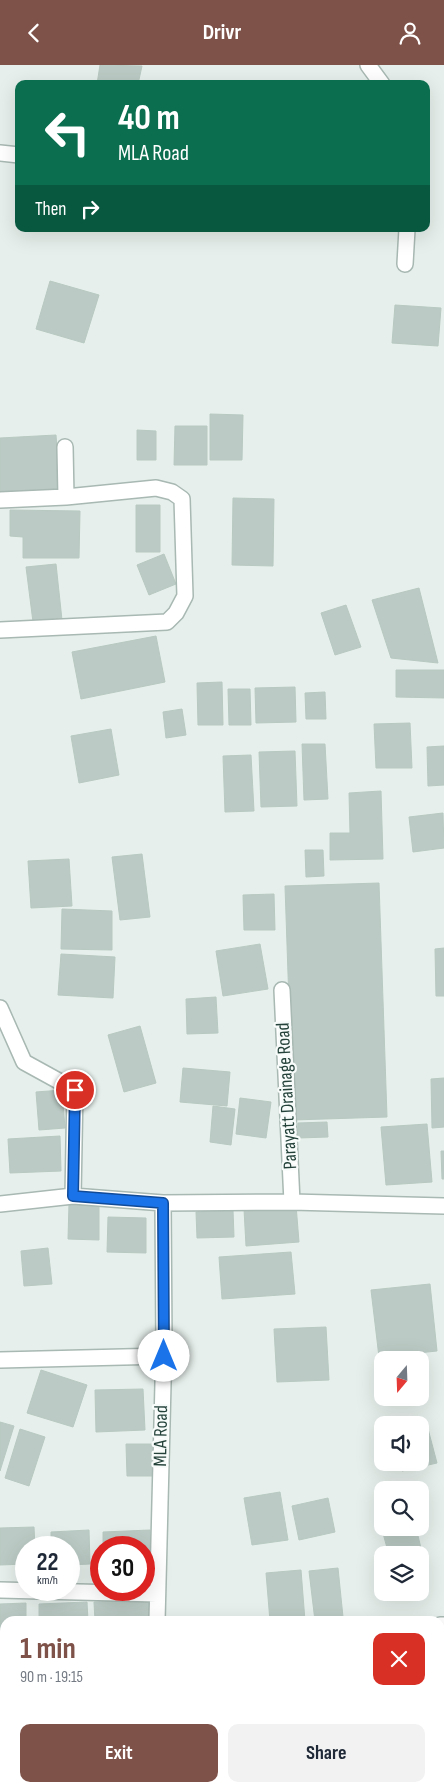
<!DOCTYPE html>
<meta charset="utf-8">
<style>
body{margin:0;font-family:"Sofia Sans Condensed",sans-serif;background:#f2f2f3;color:#1f2937;height:100vh;display:flex;flex-direction:column;font-size:19px;white-space:nowrap}
*{box-sizing:border-box;margin:0}
p{font-size:16px;color:#747a83}
.icon{flex:none;width:28px;height:28px;fill:none;stroke:currentColor;stroke-width:2;stroke-linecap:round;stroke-linejoin:round}
.map{position:relative;flex:1;overflow:hidden}
.sheet{position:absolute;left:0px;top:1551px;width:445px;height:176px;display:flex;flex-direction:column;background:#fff;border-radius:15px 15px 0 0;box-shadow:0 5px 20px #0002}
.sheet>*{flex:none}
.guide{position:absolute;left:15px;top:15px;width:415px;height:152px;border-radius:10px;box-shadow:0 5px 20px #0002;background:#0b6e4f;color:#fff;overflow:hidden}
.needle{width:32px;rotate:199deg}
.controls{position:absolute;left:374px;top:1286px;display:grid;gap:10px}
.controls a{display:grid;place-items:center;width:55px;height:55px;border-radius:10px;background:#fff;box-shadow:0 5px 20px #0002;font-size:25px}
.speed{position:absolute;left:15px;top:1471px;display:flex;gap:10px;font-size:25px;font-weight:700;text-align:center}
.speed>*{display:grid;place-content:center;width:65px;height:65px;border-radius:50%;background:#fff;box-shadow:0 5px 20px #0002;line-height:1}
.speed small{font-size:12px;font-weight:400}
.speed .limit{border:8px solid #d22;background:#fff;color:#111}
.pin{position:absolute;display:grid;place-items:center;width:42px;height:42px;color:#fff;margin:-21px;border:2px solid #fff;border-radius:50%;box-shadow:0 1px 5px #0007}
.me{position:absolute;width:55px;margin:-28px;rotate:0deg;stroke-linejoin:round;filter:drop-shadow(0 0 4px #0008)}
.turn{display:flex;align-items:center;gap:18px;height:105px;padding:0 20px;font-size:22px}
.turn .icon{width:65px;height:65px;stroke-width:2.5}
.turn b{display:block;font-size:35px;line-height:42px}
.then{display:flex;align-items:center;height:48px;padding:0 20px;background:#0003;gap:10px;font-size:19px}
.round{display:grid;place-items:center;flex:none;width:52px;height:52px;border-radius:10px;background:#f2f2f3}
.overview{display:flex;align-items:center;justify-content:space-between;height:85px;padding:0 20px}
h1{font-size:30px;font-weight:700;line-height:38px;color:#7f5249}
.button{display:flex;gap:10px;margin-top:auto;padding:10px 20px}
.button a{flex:1;height:58px;border-radius:10px;background:#7f5249;color:#fff;font-size:20px;font-weight:700;line-height:58px;text-align:center}
.button a+a{background:#f2f2f3;color:#1f2937}
header{display:flex;justify-content:space-between;align-items:center;height:65px;padding:0 20px;background:#7f5249;color:#fff;font-size:22px;font-weight:700}
.map>svg:first-child{display:block}
.building{fill:#bbcac4;stroke:#b8c9c2}
.lines{fill:none;stroke-linecap:round;stroke-linejoin:round}
.minor-casing{stroke:#a8b8b2;stroke-width:18}
.minor{stroke:#fff;stroke-width:15}
.route-casing{stroke:#114b97;stroke-width:12}
.route{stroke:#1a73e8;stroke-width:9}
.labels{text-anchor:middle;dominant-baseline:central;stroke-width:4.5;stroke-linejoin:round;paint-order:stroke}
.street-label{font-size:19px;fill:#24423a;stroke:#f7fbf9}
</style>
<header><svg class="icon" aria-label="back" viewBox="0 0 24 24"><path d="M15 5l-7 7 7 7"/></svg>Drivr<svg class="icon" aria-label="person" viewBox="0 0 24 24"><circle cx="12" cy="8" r="4"/><path d="M4 21q1-7 8-7t8 7"/></svg></header>
<div class="map">
<svg width="444" height="1727" viewBox="0 0 444 1727">
<rect width="100%" height="100%" fill="#e6efeb"/>
<path class="building" d="M 100,0 L 142,1 L 138,19 L 97,19 Z
M 50,216 L 99,230 L 84,278 L 36,264 Z
M 395,240 L 441,243 L 438,281 L 392,278 Z
M 210,349 L 243,350 L 242,395 L 210,395 Z
M 175,361 L 207,361 L 207,400 L 174,400 Z
M 137,365 L 156,366 L 156,395 L 137,395 Z
M 56,370 L 60,425 L 0,429 L 0,373 Z
M 233,433 L 274,434 L 273,501 L 232,500 Z
M 136,440 L 160,440 L 160,487 L 136,487 Z
M 10,445 L 80,446 L 79,493 L 23,493 L 23,472 L 10,471 Z
M 164,489 L 176,519 L 149,530 L 137,500 Z
M 56,499 L 62,555 L 33,557 L 26,502 Z
M 419,523 L 438,598 L 391,593 L 372,535 Z
M 346,540 L 361,582 L 335,590 L 321,548 Z
M 156,571 L 165,617 L 81,634 L 72,587 Z
M 396,605 L 444,605 L 444,633 L 396,632 Z
M 222,617 L 223,660 L 198,660 L 197,618 Z
M 295,622 L 296,657 L 256,658 L 255,623 Z
M 228,624 L 250,624 L 251,660 L 229,660 Z
M 325,627 L 326,654 L 306,654 L 305,628 Z
M 182,644 L 186,670 L 166,673 L 163,647 Z
M 410,658 L 412,703 L 376,703 L 374,659 Z
M 111,664 L 119,710 L 79,718 L 71,671 Z
M 302,679 L 325,679 L 328,734 L 304,735 Z
M 444,681 L 444,720 L 428,721 L 427,682 Z
M 295,686 L 297,741 L 261,742 L 259,687 Z
M 251,690 L 254,746 L 225,747 L 223,691 Z
M 381,726 L 383,794 L 330,795 L 330,768 L 350,768 L 349,728 Z
M 443,748 L 444,783 L 413,787 L 409,752 Z
M 305,785 L 323,785 L 324,811 L 306,812 Z
M 142,789 L 150,852 L 120,855 L 112,792 Z
M 69,794 L 72,841 L 31,843 L 28,796 Z
M 379,818 L 387,1052 L 293,1055 L 285,821 Z
M 274,829 L 275,865 L 244,865 L 243,830 Z
M 62,844 L 112,846 L 112,885 L 61,884 Z
M 260,879 L 268,924 L 223,931 L 216,886 Z
M 444,883 L 444,931 L 436,931 L 435,884 Z
M 61,889 L 115,892 L 113,933 L 58,930 Z
M 216,932 L 218,968 L 187,969 L 186,934 Z
M 140,961 L 156,1018 L 124,1027 L 108,970 Z
M 183,1003 L 230,1007 L 227,1041 L 180,1037 Z
M 444,1013 L 444,1062 L 432,1063 L 431,1014 Z
M 62,1025 L 65,1063 L 39,1065 L 36,1027 Z
M 240,1033 L 271,1037 L 266,1073 L 236,1069 Z
M 213,1041 L 235,1044 L 231,1080 L 210,1077 Z
M 327,1057 L 328,1072 L 298,1073 L 298,1058 Z
M 427,1059 L 432,1117 L 386,1120 L 381,1062 Z
M 60,1071 L 61,1106 L 10,1108 L 8,1074 Z
M 441,1086 L 444,1086 L 444,1114 L 442,1114 Z
M 69,1139 L 99,1140 L 99,1175 L 68,1174 Z
M 296,1140 L 299,1177 L 246,1181 L 244,1144 Z
M 233,1145 L 234,1172 L 197,1173 L 196,1147 Z
M 108,1152 L 146,1153 L 146,1188 L 107,1187 Z
M 48,1183 L 52,1219 L 24,1221 L 21,1186 Z
M 291,1187 L 295,1229 L 222,1234 L 219,1192 Z
M 430,1219 L 437,1286 L 379,1292 L 371,1225 Z
M 326,1262 L 329,1315 L 277,1317 L 274,1264 Z
M 41,1305 L 87,1320 L 73,1362 L 27,1348 Z
M 143,1324 L 145,1365 L 96,1367 L 95,1325 Z
M 0,1357 L 14,1361 L 0,1406 Z
M 427,1360 L 437,1398 L 402,1406 L 400,1398 L 420,1398 L 420,1362 Z
M 20,1364 L 45,1372 L 29,1421 L 5,1413 Z
M 126,1379 L 152,1379 L 153,1411 L 127,1411 Z
M 280,1427 L 288,1475 L 252,1480 L 244,1433 Z
M 328,1433 L 335,1467 L 299,1475 L 292,1441 Z
M 381,1461 L 382,1462 L 416,1462 L 423,1492 L 420,1492 L 420,1490 L 389,1490 Z
M 34,1462 L 35,1482 L 26,1482 L 26,1499 L 0,1500 L 0,1463 Z
M 89,1465 L 90,1499 L 69,1500 L 69,1482 L 51,1482 L 51,1467 Z
M 150,1465 L 151,1500 L 144,1500 L 144,1482 L 103,1482 L 103,1467 Z
M 338,1503 L 343,1552 L 315,1556 L 309,1506 Z
M 301,1505 L 305,1556 L 270,1556 L 266,1508 Z
M 150,1535 L 150,1556 L 95,1556 L 94,1537 Z
M 87,1537 L 88,1556 L 39,1556 L 39,1539 Z
M 26,1538 L 26,1556 L 5,1556 L 5,1569 L 0,1569 L 0,1539 Z"/>
<g class="lines">
<defs>
<path id="minor" d="M 368,0 L 382,19
M 0,88 L 19,90
M 405,199 L 407,164
M 65,382 L 66,432
M 0,435 L 66,432 L 156,423 L 172,427 L 182,434 L 185,531 L 176,548 L 167,557 L 0,565
M 282,925 L 292,1137
M 0,943 L 24,997 L 75,1025 L 73,1131 L 163,1138 L 292,1137 L 444,1141
M 0,1139 L 73,1131
M 0,1295 L 164,1291
M 0,1525 L 157,1529
M 157,1556 L 164,1279 L 163,1138
M 440,1560 L 444,1560
M 0,1704 L 5,1705
M 92,1722 L 115,1727
M 179,1727 L 179,1722"/>
</defs>
<use href="#minor" class="minor-casing"/>
<use href="#minor" class="minor"/>
</g>
<g class="lines">
<defs>
<path id="route" d="M 75,1025 L 73,1131 L 163,1138 L 164,1291"/>
</defs>
<use href="#route" class="route-casing"/>
<use href="#route" class="route"/>
</g>
<g class="labels">
<g class="street-label">
<text transform="translate(287 1031) rotate(-93)">Parayatt Drainage Road</text>
<text transform="translate(161 1371) rotate(-89)">MLA Road</text>
</g>
</g>
</svg>
<div class="controls">
<a><svg class="needle" viewBox="-14 -14 28 28"><path d="M0-13l5 13h-10z" fill="#e53935"/><path d="M0 13l5-13h-10z" fill="#747a83"/></svg></a>
<a><svg class="icon" aria-label="sound" viewBox="0 0 24 24"><path d="M4 9h4l5-4v14l-5-4H4zM17 9q2 3 0 6"/></svg></a>
<a><svg class="icon" aria-label="search" viewBox="0 0 24 24"><circle cx="10" cy="10" r="6"/><path d="M15 15l6 6"/></svg></a>
<a><svg class="icon" aria-label="layers" viewBox="0 0 24 24"><path d="M12 4l9 5-9 5-9-5zM3 14l9 5 9-5"/></svg></a>
</div>
<div class="speed"><div>22<small>km/h</small></div><div class="limit">30</div></div>
<div class="pin" style="left:75px;top:1025px;background:#d93025"><svg class="icon" aria-label="arrive" viewBox="0 0 24 24"><path d="M6 21V4h12l-3 4 3 4H6"/></svg></div>
<svg class="me" style="left:164px;top:1291px" viewBox="-20 -20 40 40"><circle r="19" fill="#fff"/><path d="M0-13L10 11 0 6-10 11z" fill="#1a73e8"/></svg>
<div class="guide">
<div class="turn"><svg class="icon" aria-label="left" viewBox="0 0 24 24"><path d="M17 20v-9H6M10 6l-5 5 5 5"/></svg><div><b>40 m</b>MLA Road</div></div>
<div class="then">Then<svg class="icon" aria-label="right" viewBox="0 0 24 24"><path d="M7 20v-9h11M14 6l5 5-5 5"/></svg></div>
</div>
<section class="sheet">
<div class="overview"><div><h1>1 min</h1><p>90 m · 19:15</p></div><a class="round" style="background:#d93025;color:#fff"><svg class="icon" aria-label="close" viewBox="0 0 24 24"><path d="M6 6l12 12M18 6L6 18"/></svg></a></div>
<div class="button"><a>Exit</a><a>Share</a></div>
</section>
</div>
